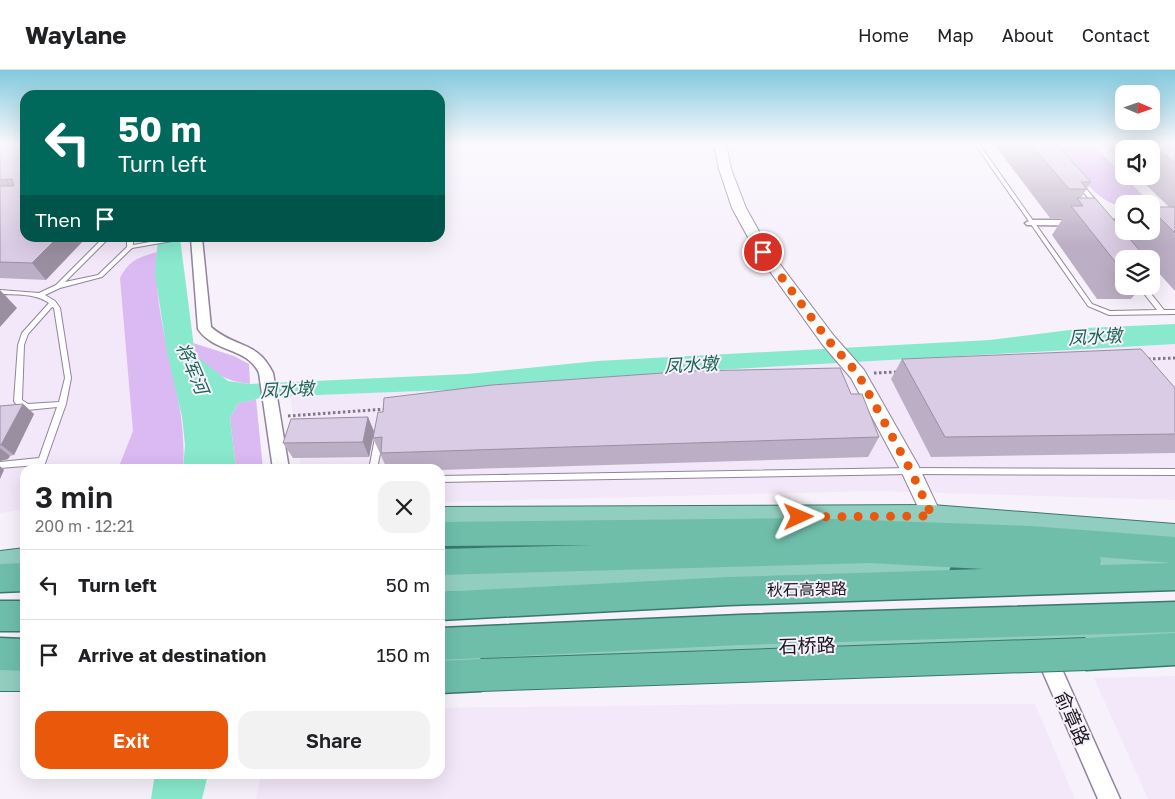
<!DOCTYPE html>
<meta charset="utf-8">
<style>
body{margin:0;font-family:"Golos Text","Noto Sans SC",sans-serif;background:#f2f2f2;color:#202124;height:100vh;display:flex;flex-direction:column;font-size:19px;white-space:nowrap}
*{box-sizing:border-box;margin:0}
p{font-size:16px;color:#757577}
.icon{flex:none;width:28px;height:28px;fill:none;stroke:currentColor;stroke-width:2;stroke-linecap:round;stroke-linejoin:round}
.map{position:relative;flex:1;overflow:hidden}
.drawer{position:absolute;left:20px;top:394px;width:425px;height:315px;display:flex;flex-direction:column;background:#fff;border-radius:15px;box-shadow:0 5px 20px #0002}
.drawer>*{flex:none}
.guide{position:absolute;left:20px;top:20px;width:425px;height:152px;border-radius:15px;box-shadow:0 5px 20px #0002;background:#00695c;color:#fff;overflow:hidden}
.needle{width:32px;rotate:92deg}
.controls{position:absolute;left:1115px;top:15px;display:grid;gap:10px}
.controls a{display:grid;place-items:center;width:45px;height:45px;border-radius:10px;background:#fff;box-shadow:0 5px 20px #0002;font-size:25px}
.pin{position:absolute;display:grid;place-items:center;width:42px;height:42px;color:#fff;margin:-21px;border:2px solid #fff;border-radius:50%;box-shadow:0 1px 5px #0007}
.me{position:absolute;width:55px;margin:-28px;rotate:89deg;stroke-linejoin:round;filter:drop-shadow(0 0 4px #0008)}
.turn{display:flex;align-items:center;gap:18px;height:105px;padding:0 15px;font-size:22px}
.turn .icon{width:65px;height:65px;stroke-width:2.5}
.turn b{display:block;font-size:35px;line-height:42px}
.then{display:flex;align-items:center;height:48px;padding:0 15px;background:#0003;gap:10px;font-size:19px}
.round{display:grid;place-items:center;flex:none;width:52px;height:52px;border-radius:15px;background:#f2f2f2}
.summary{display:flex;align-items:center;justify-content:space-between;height:85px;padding:0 15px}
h1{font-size:30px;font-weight:600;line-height:38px}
.primary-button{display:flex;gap:10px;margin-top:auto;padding:10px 15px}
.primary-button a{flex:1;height:58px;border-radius:15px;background:#ea580c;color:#fff;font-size:20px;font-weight:600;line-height:58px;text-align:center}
.primary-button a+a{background:#f2f2f2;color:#202124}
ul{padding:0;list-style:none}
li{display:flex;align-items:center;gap:15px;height:70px;padding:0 15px;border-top:1px solid #e0e0e0}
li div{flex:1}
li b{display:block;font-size:19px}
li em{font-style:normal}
header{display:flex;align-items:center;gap:30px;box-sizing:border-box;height:70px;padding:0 25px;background:#fff;border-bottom:1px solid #e0e0e0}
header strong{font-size:24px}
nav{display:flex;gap:28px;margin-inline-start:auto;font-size:18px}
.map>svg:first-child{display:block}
.built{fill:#f3e7fa}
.green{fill:#dbb9f2}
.water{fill:#88e9cd}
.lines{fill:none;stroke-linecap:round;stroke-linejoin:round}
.service-casing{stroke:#92849b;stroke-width:2}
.minor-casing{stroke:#92849b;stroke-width:3}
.tertiary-casing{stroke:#92849b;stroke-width:2}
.primary-casing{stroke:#39786a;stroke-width:2}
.trunk-casing{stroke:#39786a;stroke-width:3}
.path{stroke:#7e7881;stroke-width:3;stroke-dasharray:2.5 2.5;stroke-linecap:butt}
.service{fill:#fff;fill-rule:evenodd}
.minor{fill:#fff;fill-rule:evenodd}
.tertiary{fill:#fff;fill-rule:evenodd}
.primary{fill:#92cebf;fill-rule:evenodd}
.trunk{fill:#6ebeaa;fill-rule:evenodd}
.trunk-bridge-casing{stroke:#39786a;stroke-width:34;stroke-linecap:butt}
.trunk-bridge{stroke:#6ebeaa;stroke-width:32}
.wall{fill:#bcafc5}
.shaded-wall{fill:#998fa0}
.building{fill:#dbcce5;stroke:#998fa0}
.route{stroke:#ea580c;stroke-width:9;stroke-dasharray:0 16.2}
.labels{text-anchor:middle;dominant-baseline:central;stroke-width:4;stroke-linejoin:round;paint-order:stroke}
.street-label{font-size:16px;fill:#1a151d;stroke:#f7f1fb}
.water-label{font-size:18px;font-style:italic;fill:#186453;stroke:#f7f1fb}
.near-street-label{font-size:19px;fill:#1a151d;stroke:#f7f1fb}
</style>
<header>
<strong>Waylane</strong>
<nav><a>Home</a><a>Map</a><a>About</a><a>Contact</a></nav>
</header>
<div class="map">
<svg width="1175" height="729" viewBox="0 0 1175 729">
<rect width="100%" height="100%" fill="#f7f1fb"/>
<path class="built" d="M 0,74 L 25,168 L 158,168 L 155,205 L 167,282 L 182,347 L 183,399 L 25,399 L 25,439 L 0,443 Z
M 1175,274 L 1175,430 L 873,421 L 440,432 L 440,399 L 301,399 L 290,326 L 473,319 L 679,302 Z
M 1175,606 L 1175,729 L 1148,729 L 1094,608 Z
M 756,634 L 1035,634 L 1075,729 L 256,729 L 261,704 L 440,704 L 440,638 Z"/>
<path class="green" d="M 1054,74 L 1093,74 L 1151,134 L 1124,134 L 1124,136 C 1097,136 1071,93 1054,74 Z
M 157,182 C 151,256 189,325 183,399 L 118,399 L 133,361 L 120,208 C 128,191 139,187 157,182 Z
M 193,273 L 234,286 L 249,294 L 250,314 C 226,311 198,300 193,273 Z
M 256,329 L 263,399 L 236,399 L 230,348 L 238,333 Z"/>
<path class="water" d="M 158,168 L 180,168 L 195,285 L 228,311 L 250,314 L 467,304 L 597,291 L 990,270 L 1085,258 L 1175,254 L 1175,274 L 679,302 L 473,319 L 266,327 L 238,333 L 230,348 L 236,399 L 183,399 L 185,375 L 182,347 L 167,282 L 155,204 Z
M 155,704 L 208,704 L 202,729 L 151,729 Z"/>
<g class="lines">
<defs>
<path id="service" d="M 975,74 L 979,74 L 1092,234 L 1110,241 L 1157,240 L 1138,216 L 1145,216 L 1164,240 L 1175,240 L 1175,244 L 1109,245 L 1088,236 Z
M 1078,114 L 1082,114 L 1099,134 L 1099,136 L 1095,136 L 1078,116 Z
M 103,168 L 109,168 L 65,212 L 98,205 L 127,177 L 127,168 L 133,168 L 133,175 L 172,168 L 181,168 L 178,170 L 132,178 L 102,207 L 60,218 L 45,225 L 55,231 L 60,238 L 71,308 L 66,334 L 43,399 L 35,399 L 37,395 L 0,398 L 0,392 L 39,388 L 57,337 L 27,340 L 15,333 L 14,331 L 18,275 L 22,263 L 49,233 C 35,223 16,225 0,224 L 0,220 L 39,223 L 56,215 ZM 52,237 L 54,238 L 65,308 L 59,332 L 28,334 L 22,330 L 24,275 L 28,264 Z
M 379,365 L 382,366 L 383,368 L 377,399 L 369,399 L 375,368 L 376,366 Z
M 911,398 L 1175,399 L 1175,405 L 911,404 L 440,412 L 440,406 Z"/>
<path id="minor" d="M 1031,150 L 1124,150 L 1124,156 L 1027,155 L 1025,153 Z
M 191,168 L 202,168 L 211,257 C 236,279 257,270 273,303 L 289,399 L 273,399 L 259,303 C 247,277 214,283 198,259 Z
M 1045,574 L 1052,577 L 1120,729 L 1098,729 L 1035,584 L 1038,577 Z"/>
<path id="tertiary" d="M 714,74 L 726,74 L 731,99 L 746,138 L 770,181 L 834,266 L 864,300 L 918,395 L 942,446 L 939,452 L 932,455 L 925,452 L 902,403 L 851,308 L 822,274 L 756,182 L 732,138 L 719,99 Z"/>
<path id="primary" d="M 932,435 L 1175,454 L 1175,502 L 1069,505 L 1059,501 L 1055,492 L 1059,483 L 1069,479 L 1172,478 L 932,457 L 440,459 L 440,437 Z
M 25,478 L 25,502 L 0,507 L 0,481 Z
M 938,481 L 948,485 L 952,494 L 948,503 L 938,507 L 440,522 L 440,496 Z
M 1037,551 L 1175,551 L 1175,581 L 1037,581 L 440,605 L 440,575 Z
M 0,591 L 25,591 L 25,621 L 0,621 Z"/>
<path id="trunk" d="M 807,448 L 1031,456 L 1175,467 L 1175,520 L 729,535 L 440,550 L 440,522 L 729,507 L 983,499 L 869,493 L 440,505 L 440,479 L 593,475 L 440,476 L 440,452 ZM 1100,487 L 1172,493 L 1100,495 L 1101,491 Z
M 25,493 L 25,521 L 0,522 L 0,494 Z
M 0,531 L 25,531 L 25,561 L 0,561 Z
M 1175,532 L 1175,562 L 740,575 L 440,590 L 440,558 L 740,545 Z
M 1175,563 L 1175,595 L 1086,600 L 1075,595 L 1070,584 L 1075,573 L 1086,568 Z
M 0,568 L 25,569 L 25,601 L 0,600 Z
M 481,589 L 492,594 L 497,605 L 492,616 L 481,621 L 440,623 L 440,591 Z"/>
</defs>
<use href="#service" class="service-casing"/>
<use href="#minor" class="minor-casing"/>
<use href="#tertiary" class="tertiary-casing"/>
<use href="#primary" class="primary-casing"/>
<use href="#trunk" class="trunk-casing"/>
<path class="path" d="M 1148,289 L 1175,288
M 874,303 L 897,302
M 288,346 L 386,339"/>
<use href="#service" class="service"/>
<use href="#minor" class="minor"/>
<use href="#tertiary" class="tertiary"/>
<use href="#primary" class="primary"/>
<use href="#trunk" class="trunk"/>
<defs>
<path id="trunk-bridge" d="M 481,605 L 1086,584"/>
</defs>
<use href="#trunk-bridge" class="trunk-bridge-casing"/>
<use href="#trunk-bridge" class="trunk-bridge"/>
</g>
<path class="wall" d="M 0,74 L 25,74 L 46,210 L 0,208 Z
M 999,74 L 1056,74 L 1091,112 L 1081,128 L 1127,165 L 1130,161 L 1151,161 L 1151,137 L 1169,137 L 1137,106 L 1151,106 L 1151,79 L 1124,79 L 1124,94 L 1103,74 L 1175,74 L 1175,221 L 1156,200 L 1151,206 L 1151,189 L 1124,189 L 1124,216 L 1142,216 L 1131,229 L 1097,229 L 1052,165 L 1063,148 L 1050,148 L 997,78 Z
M 902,289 L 1175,318 L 1175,383 L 931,387 L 891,309 Z
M 851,324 L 879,367 L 868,387 L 440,400 L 440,399 L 387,399 L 373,368 L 369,387 L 293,388 L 283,373 L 368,347 L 374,361 L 383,342 Z
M 23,334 L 34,344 L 14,385 L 10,386 L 8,389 L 0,391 L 0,336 Z"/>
<path class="shaded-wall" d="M 57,168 L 86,168 L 46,210 L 32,193 Z
M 0,220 L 17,238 L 0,257 Z
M 23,334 L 34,344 L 14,385 L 1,375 Z
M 368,347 L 374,362 L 369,387 L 363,372 Z
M 0,378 L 10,386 L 8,389 L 0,391 Z
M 0,396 L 4,400 L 0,409 Z"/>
<path class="building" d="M 0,74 L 25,74 L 25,168 L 57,168 L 32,193 L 0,192 L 0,116 L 14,116 L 12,109 L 0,110 Z
M 1031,74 L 1056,74 L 1091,112 L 1081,112 L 1087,119 L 1069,119 Z
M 1153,74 L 1175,74 L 1175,93 Z
M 1077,128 L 1095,128 L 1147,189 L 1124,189 L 1124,199 L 1121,199 L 1071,136 L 1083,136 Z
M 1151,137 L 1175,137 L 1175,163 L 1151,139 Z
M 1151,193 L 1157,200 L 1151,200 Z
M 1141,279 L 1175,318 L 1175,364 L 945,367 L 902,289 Z
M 840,298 L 851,324 L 862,324 L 879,367 L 381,383 L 382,367 L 373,368 L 378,342 L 383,342 L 384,328 L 492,315 L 691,301 Z
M 23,334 L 1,375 L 0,375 L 0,336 Z
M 368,347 L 363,372 L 283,373 L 291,349 Z"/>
<linearGradient id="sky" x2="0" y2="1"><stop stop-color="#81c9dd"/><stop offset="0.42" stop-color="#fbf9fd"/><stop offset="1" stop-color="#fbf9fd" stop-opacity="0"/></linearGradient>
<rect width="1175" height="176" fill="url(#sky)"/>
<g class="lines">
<path class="route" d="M 763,182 L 828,270 L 858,304 L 911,401 L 932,446 L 799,447"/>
</g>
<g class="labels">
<g class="street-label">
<text transform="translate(807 519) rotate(-1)">秋石高架路</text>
</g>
<g class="water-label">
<text transform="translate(1095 266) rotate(-3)">凤水墩</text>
<text transform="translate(691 294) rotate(-3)">凤水墩</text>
<text transform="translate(193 298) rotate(67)">将军河</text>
<text transform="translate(287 319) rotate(-3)">凤水墩</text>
</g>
<g class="near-street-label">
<text transform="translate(807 575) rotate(-2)">石桥路</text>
<text transform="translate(1073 648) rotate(66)">俞章路</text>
</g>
</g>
</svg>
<div class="controls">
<a><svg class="needle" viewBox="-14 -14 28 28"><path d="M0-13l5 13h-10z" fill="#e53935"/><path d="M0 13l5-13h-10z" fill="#757577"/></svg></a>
<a><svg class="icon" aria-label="sound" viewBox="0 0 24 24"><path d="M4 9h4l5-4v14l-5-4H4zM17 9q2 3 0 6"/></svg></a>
<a><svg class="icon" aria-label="search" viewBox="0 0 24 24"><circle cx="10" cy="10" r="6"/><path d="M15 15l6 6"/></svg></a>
<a><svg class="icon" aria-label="layers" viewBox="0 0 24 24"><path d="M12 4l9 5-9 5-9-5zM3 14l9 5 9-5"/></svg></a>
</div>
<div class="pin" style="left:763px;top:182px;background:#d93025"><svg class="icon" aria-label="arrive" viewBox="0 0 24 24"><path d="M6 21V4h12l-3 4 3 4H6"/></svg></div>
<svg class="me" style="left:799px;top:447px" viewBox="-20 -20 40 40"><path d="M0-17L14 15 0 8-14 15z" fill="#ea580c" stroke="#fff" stroke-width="4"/></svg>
<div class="guide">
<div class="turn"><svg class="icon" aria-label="left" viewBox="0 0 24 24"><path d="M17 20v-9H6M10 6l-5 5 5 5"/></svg><div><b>50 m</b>Turn left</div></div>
<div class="then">Then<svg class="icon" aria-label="arrive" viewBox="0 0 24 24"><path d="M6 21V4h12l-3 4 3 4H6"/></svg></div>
</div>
<section class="drawer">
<div class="summary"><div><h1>3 min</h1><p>200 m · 12:21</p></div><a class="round"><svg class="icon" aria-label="close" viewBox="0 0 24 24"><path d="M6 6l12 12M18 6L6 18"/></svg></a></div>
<ul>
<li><svg class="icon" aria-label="left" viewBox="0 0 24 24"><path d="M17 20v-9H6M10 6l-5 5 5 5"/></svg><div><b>Turn left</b></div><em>50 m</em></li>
<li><svg class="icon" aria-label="arrive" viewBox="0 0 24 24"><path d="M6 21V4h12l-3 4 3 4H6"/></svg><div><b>Arrive at destination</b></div><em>150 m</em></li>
</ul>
<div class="primary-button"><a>Exit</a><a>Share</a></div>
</section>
</div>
